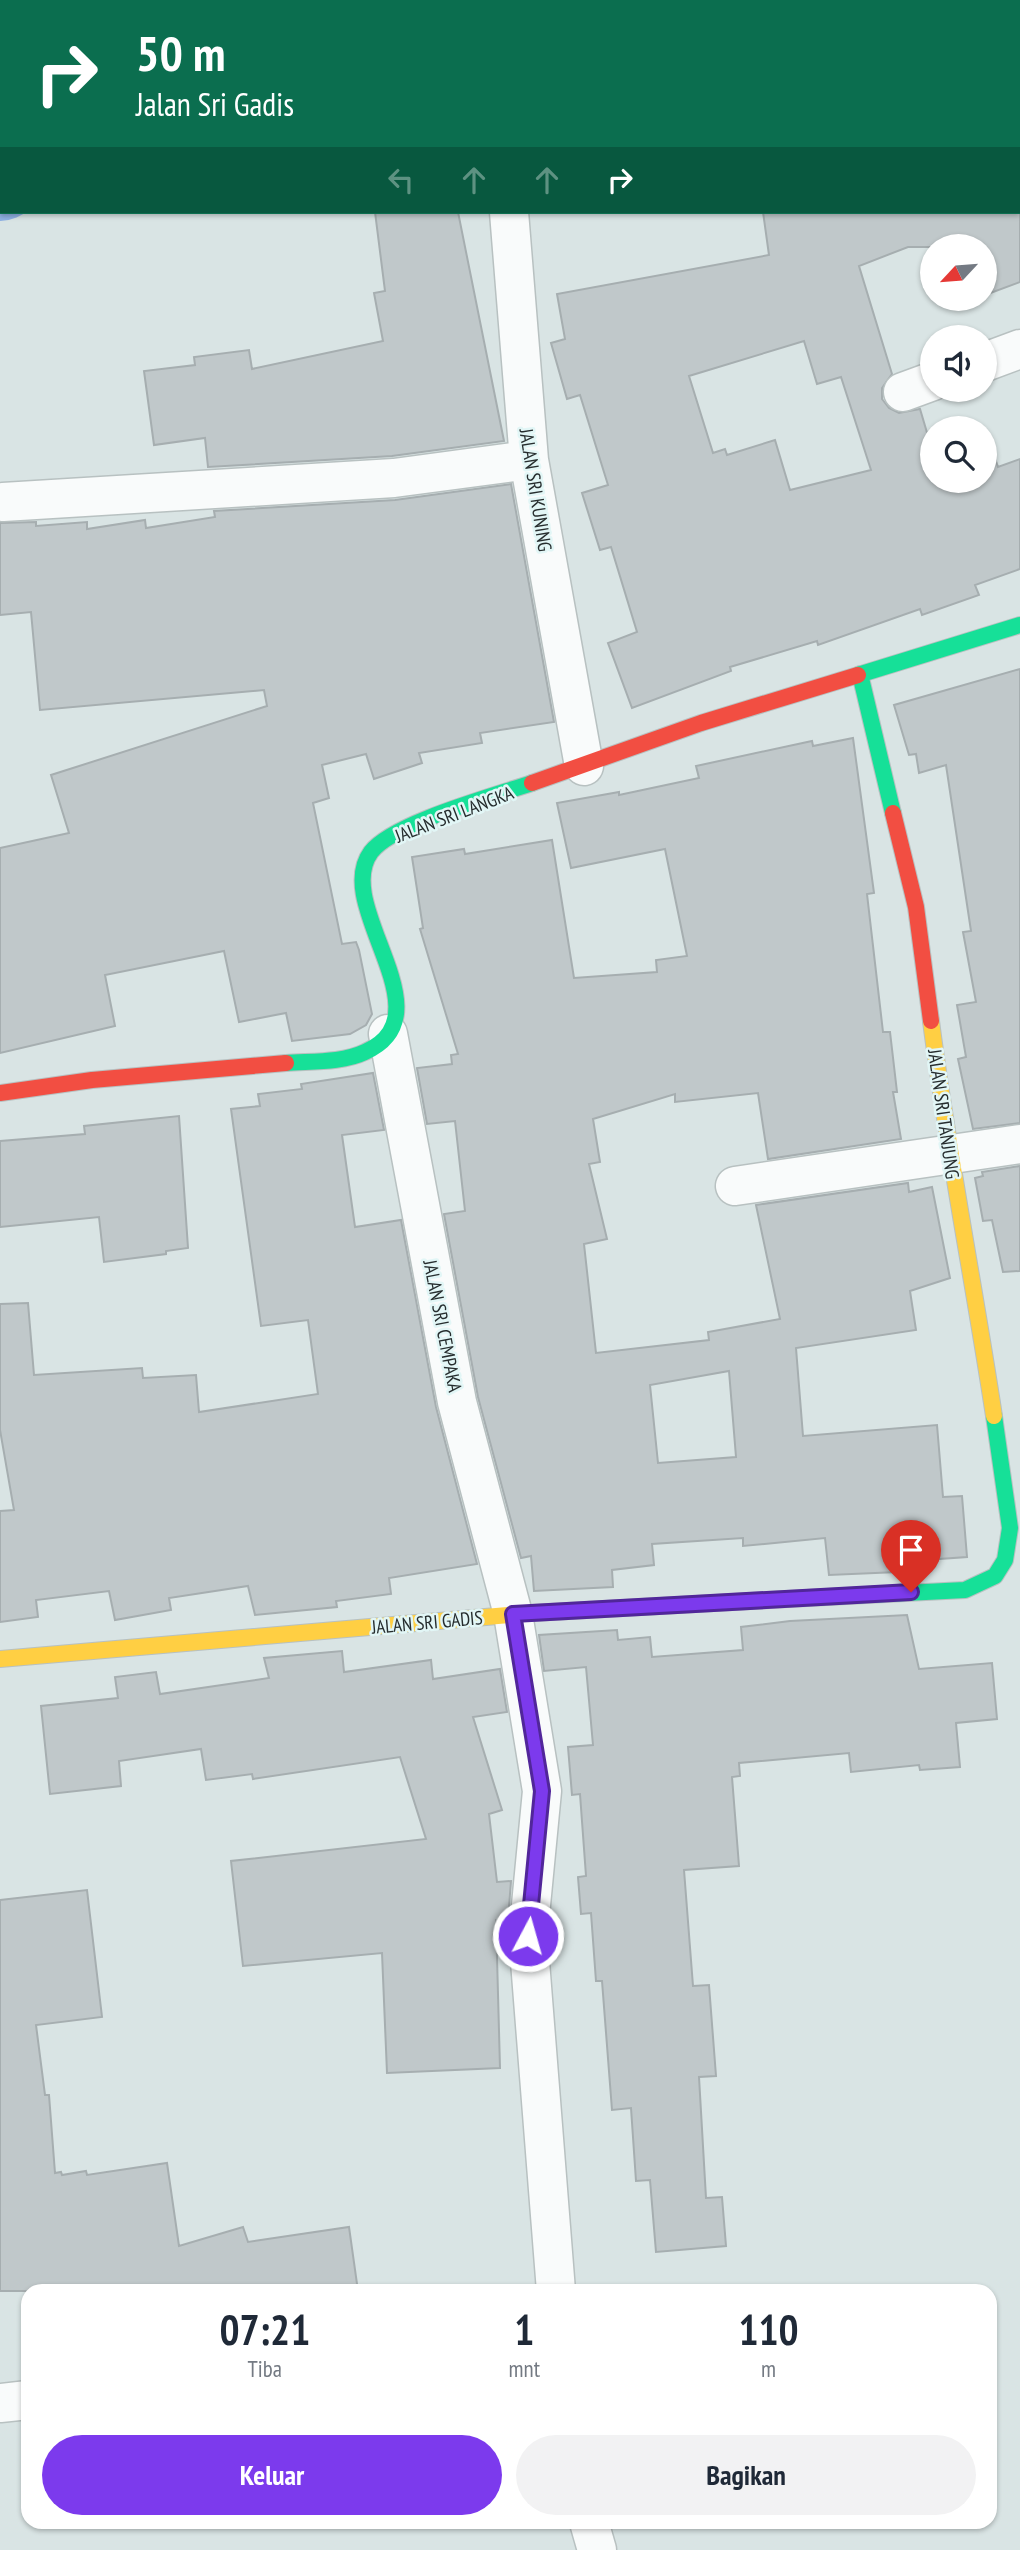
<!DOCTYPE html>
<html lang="id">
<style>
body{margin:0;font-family:"PT Sans Narrow",sans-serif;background:#f2f2f3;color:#1f2937;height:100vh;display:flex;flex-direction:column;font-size:26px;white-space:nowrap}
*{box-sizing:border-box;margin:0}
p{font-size:23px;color:#747a83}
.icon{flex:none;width:38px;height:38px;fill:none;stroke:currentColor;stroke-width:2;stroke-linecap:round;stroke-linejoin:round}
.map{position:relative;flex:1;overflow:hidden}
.sheet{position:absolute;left:21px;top:2284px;width:976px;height:245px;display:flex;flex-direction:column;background:#fff;border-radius:21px;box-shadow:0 2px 5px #0004}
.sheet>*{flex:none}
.hud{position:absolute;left:0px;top:0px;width:1020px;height:214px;box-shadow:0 2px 5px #0004;background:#0b6e4f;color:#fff;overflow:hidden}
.needle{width:46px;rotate:244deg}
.buttons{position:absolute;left:920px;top:234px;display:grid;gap:14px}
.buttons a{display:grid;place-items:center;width:77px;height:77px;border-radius:50%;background:#fff;box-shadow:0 2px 5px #0004;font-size:35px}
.pin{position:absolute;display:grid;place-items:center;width:60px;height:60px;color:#fff;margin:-72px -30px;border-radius:50% 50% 50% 0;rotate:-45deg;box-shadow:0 0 7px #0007}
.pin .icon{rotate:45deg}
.me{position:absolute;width:77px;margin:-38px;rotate:6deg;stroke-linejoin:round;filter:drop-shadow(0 0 5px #0008)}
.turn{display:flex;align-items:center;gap:24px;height:147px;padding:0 21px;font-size:32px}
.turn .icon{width:91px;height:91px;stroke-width:2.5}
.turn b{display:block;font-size:49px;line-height:60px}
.lanes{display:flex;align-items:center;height:66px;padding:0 21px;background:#0003;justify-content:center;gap:35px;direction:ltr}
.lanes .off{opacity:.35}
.eta{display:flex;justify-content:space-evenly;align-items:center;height:119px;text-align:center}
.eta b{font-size:42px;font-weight:800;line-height:49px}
.primary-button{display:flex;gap:14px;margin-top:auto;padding:14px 21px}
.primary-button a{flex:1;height:80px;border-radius:42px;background:#7c3aed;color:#fff;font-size:28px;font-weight:800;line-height:80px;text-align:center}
.primary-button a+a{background:#f2f2f3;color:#1f2937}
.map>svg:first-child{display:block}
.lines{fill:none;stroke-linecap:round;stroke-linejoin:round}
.river{stroke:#8fb1e3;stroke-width:84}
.building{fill:#c0c8ca;stroke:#a6aeb0;stroke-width:2;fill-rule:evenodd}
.street-casing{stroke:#b8c1c1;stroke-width:41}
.fast-casing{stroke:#b8c1c1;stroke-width:18}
.slow-casing{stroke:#b8c1c1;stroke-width:18}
.jam-casing{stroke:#b8c1c1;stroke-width:18}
.street{stroke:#f9fbfb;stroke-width:38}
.fast{stroke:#16e098;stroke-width:16}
.slow{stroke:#ffcf43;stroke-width:16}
.jam{stroke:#f24e42;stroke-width:16}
.route-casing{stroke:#51269a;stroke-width:18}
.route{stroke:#7c3aed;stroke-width:12}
.labels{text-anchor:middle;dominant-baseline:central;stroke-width:5;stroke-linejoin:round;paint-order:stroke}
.street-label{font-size:19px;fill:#262d2e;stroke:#e2f6f6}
</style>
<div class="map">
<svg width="1020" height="2550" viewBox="0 0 1020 2550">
<rect width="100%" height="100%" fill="#d9e4e4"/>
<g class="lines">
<path class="river" d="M 45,2 L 46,0
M 0,179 L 2,174"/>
</g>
<path class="building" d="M 375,212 L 458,212 L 504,441 L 392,456 L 208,467 L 205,438 L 154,445 L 144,371 L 195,365 L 194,357 L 249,350 L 252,369 L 383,341 L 374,293 L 385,291 Z
M 763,212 L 1020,212 L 1020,282 L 985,295 L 985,247 L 908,247 L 859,266 L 892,374 L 882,388 L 882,399 L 889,408 L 899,413 L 920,409 L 933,453 L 933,481 L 985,481 L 987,435 L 998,467 L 1020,459 L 1020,569 L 975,585 L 979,595 L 922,615 L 920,609 L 818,645 L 817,641 L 730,667 L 731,671 L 632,708 L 608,643 L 637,632 L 611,547 L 600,550 L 582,493 L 608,485 L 580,395 L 567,399 L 551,343 L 565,339 L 557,294 L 769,255 ZM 804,341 L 817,384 L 841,377 L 871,470 L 790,490 L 775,440 L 727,455 L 725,449 L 713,453 L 689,376 Z
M 511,484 L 554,722 L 480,733 L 482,743 L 419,753 L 422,763 L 374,779 L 366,754 L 322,765 L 329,798 L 313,803 L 342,944 L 356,942 L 359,950 L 372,1014 L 366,1025 L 350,1034 L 292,1041 L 286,1013 L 239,1022 L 224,951 L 105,975 L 115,1026 L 0,1053 L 0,848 L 69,833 L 51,775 L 267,706 L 264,690 L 40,710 L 31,612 L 0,615 L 0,523 L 36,522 L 36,526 L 87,522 L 87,529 L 145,520 L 146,528 L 215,517 L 214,511 L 395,500 Z
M 1020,669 L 1020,1123 L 973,1129 L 958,1059 L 966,1057 L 957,1005 L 976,1002 L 963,932 L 971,931 L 946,765 L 919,773 L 916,754 L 909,755 L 894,705 Z
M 853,738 L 874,893 L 867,894 L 883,1032 L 890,1032 L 897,1092 L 893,1092 L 901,1139 L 768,1159 L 758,1093 L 675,1102 L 675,1094 L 593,1119 L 600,1162 L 589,1164 L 607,1239 L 584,1244 L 596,1353 L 709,1340 L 708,1332 L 780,1319 L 756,1205 L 908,1183 L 909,1192 L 932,1187 L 950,1278 L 910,1291 L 916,1330 L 796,1348 L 803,1436 L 937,1425 L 943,1497 L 962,1496 L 967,1557 L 897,1562 L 898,1572 L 829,1575 L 825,1538 L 743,1546 L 743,1538 L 652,1544 L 654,1565 L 612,1570 L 613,1587 L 534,1591 L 531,1556 L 521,1558 L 478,1397 L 444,1214 L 465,1211 L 455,1121 L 427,1124 L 417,1068 L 452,1064 L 451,1055 L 458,1054 L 420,929 L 423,928 L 412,857 L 464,849 L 465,854 L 552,840 L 574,978 L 657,972 L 656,960 L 687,956 L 665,849 L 571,868 L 557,803 L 619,792 L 619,795 L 699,778 L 696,766 L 812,741 L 813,746 ZM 729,1371 L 736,1457 L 658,1463 L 650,1385 Z
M 373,1073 L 384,1130 L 342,1135 L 355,1227 L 401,1220 L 436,1407 L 477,1564 L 389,1578 L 391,1594 L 336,1601 L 337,1607 L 255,1615 L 248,1586 L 169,1598 L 171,1610 L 115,1620 L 109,1591 L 36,1600 L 38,1617 L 0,1622 L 0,1511 L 14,1510 L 0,1430 L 0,1304 L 28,1303 L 34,1375 L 142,1368 L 143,1378 L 196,1375 L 199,1412 L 318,1394 L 308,1320 L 261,1326 L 231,1109 L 260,1106 L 258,1094 L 302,1089 L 301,1084 Z
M 179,1116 L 188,1248 L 166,1251 L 166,1254 L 104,1262 L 99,1217 L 0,1227 L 0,1141 L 85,1134 L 84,1126 Z
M 1020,1166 L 1020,1271 L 1003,1272 L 992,1220 L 983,1221 L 975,1178 L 983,1176 L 982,1172 Z
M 907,1615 L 919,1669 L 992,1663 L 997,1719 L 956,1723 L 960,1767 L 920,1770 L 919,1765 L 851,1772 L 849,1753 L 739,1763 L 740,1776 L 732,1777 L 739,1866 L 684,1870 L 693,1986 L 709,1985 L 716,2076 L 699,2077 L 706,2198 L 722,2197 L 726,2246 L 656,2252 L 650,2180 L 636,2181 L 631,2108 L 612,2110 L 602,1981 L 596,1981 L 591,1913 L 581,1914 L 578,1877 L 586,1876 L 580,1794 L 572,1795 L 568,1747 L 593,1745 L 586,1667 L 544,1671 L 539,1635 L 617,1630 L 618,1640 L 650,1637 L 652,1657 L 743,1650 L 741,1627 L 790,1621 Z
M 342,1651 L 344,1672 L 431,1660 L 433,1679 L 500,1669 L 507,1712 L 473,1717 L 502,1810 L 489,1814 L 497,1882 L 511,1881 L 508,1919 L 496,1920 L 500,2068 L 387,2073 L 382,1953 L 243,1966 L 231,1861 L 426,1839 L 400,1757 L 253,1779 L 252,1774 L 206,1780 L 201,1749 L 119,1761 L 121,1786 L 50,1794 L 41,1706 L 118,1698 L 115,1677 L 156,1672 L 160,1694 L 269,1678 L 264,1658 Z
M 87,1890 L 102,2017 L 36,2025 L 45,2095 L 49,2095 L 55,2173 L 61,2172 L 62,2175 L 86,2171 L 87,2175 L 167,2163 L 179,2246 L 243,2227 L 248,2242 L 349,2227 L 358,2291 L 0,2291 L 0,1900 Z"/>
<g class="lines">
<defs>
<path id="street" d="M 480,0 L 480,2
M 1018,49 L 1020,49
M 509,212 L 529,460 L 584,766
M 985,362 L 1020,349
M 903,392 L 933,381
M 3,502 L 394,478 L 529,460
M 388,1034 L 457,1402 L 513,1614 L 542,1791 L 528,1936 L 556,2291
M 735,1186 L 1020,1144
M 0,2403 L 28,2400
M 589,2522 L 597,2550"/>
<path id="fast" d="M 860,674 L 893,813
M 858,675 L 1020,625
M 286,1063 C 311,1061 342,1063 365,1052 C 450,1014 331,906 371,852 C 393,823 494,796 532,783
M 787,1599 L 965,1590 L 995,1576 L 1005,1560 L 1010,1528 L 994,1416"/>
<path id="slow" d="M 931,1021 C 948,1154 974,1284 994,1416
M 0,1659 L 532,1613"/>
<path id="jam" d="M 532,783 L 701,723 L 858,675
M 893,813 L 916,907 L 931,1021
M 0,1093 L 92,1080 L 286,1063
M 532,1613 L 787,1599"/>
</defs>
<use href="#street" class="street-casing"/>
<use href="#fast" class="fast-casing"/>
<use href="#slow" class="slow-casing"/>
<use href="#jam" class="jam-casing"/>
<use href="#street" class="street"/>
<use href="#fast" class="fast"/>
<use href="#slow" class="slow"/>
<use href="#jam" class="jam"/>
</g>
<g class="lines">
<defs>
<path id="route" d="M 528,1936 L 542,1791 L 513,1614 L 911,1592"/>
</defs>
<use href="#route" class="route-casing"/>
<use href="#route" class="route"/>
</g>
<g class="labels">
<g class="street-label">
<text transform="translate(536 490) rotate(81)">JALAN SRI KUNING</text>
<text transform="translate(454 814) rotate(-21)">JALAN SRI LANGKA</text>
<text transform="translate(944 1114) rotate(82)">JALAN SRI TANJUNG</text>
<text transform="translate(443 1326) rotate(79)">JALAN SRI CEMPAKA</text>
<text transform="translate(427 1622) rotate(-5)">JALAN SRI GADIS</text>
</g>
</g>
</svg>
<div class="buttons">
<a><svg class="needle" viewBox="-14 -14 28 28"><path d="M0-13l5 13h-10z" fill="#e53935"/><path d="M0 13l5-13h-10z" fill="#747a83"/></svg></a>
<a><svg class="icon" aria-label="sound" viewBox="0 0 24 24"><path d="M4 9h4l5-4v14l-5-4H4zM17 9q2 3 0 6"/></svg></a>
<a><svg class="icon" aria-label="search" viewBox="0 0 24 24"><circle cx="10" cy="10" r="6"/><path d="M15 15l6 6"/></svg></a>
</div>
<div class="pin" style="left:911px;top:1592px;background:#d93025"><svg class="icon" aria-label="arrive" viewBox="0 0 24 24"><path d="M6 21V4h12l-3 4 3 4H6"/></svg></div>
<svg class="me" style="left:528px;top:1936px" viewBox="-20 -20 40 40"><circle r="17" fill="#7c3aed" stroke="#fff" stroke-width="3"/><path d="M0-11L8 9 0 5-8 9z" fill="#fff"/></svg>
<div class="hud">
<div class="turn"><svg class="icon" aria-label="right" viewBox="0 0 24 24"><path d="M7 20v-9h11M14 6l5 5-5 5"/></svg><div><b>50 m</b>Jalan Sri Gadis</div></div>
<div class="lanes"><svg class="icon off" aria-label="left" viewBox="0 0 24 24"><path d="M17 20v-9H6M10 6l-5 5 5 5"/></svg><svg class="icon off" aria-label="ahead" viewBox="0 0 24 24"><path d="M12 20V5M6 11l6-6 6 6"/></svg><svg class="icon off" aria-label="ahead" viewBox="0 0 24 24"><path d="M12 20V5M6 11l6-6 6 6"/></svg><svg class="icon" aria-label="right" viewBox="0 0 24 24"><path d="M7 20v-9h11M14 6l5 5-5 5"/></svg></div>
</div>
<section class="sheet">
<div class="eta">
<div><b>07:21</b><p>Tiba</p></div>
<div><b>1</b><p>mnt</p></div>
<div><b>110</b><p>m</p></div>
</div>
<div class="primary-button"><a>Keluar</a><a>Bagikan</a></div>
</section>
</div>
